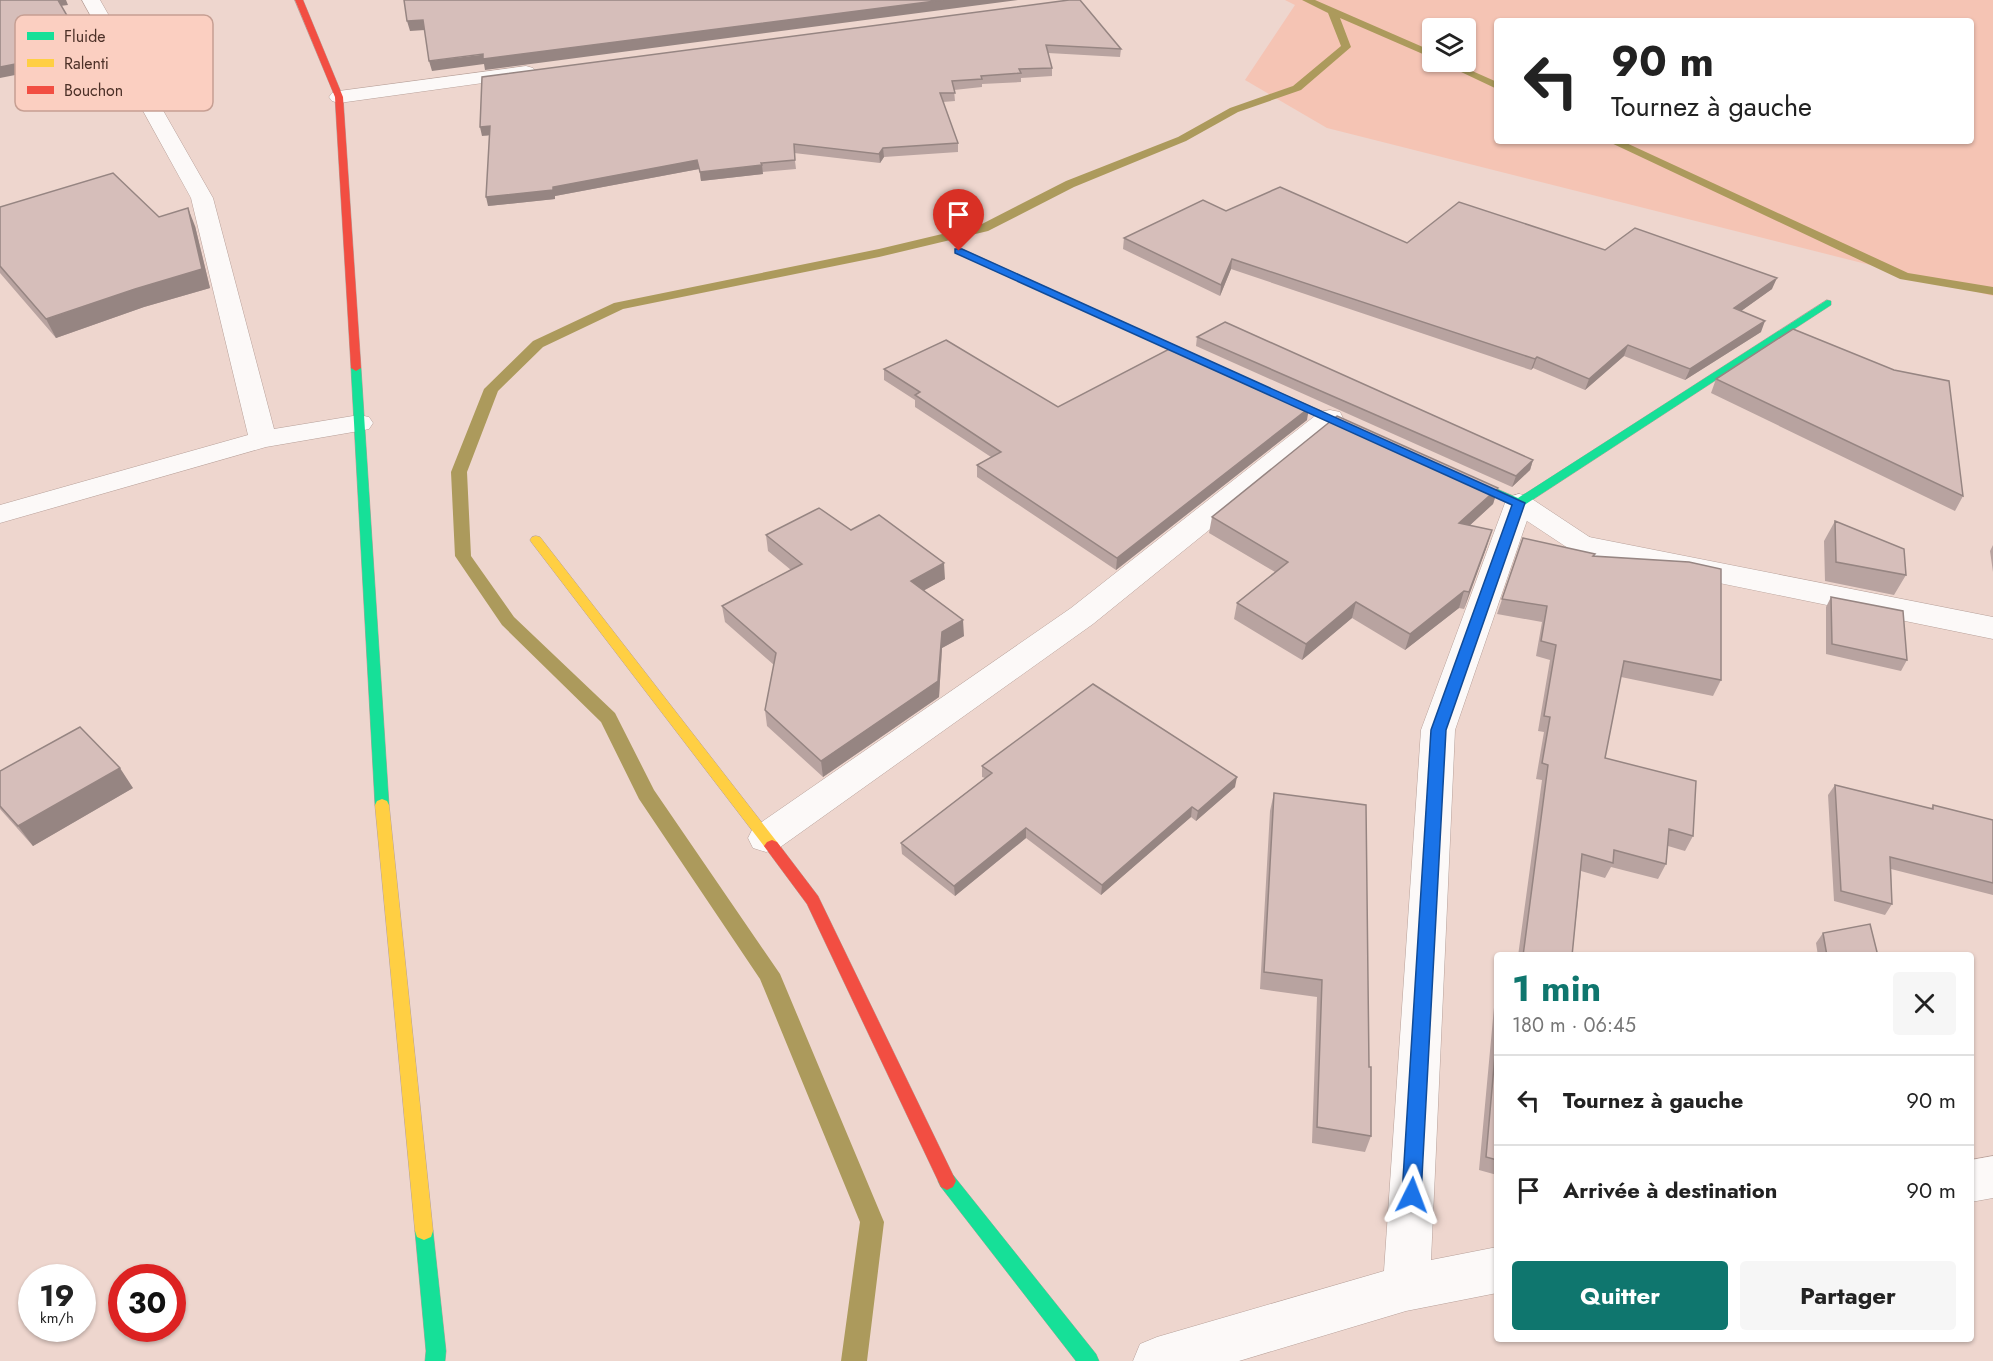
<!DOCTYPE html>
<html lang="fr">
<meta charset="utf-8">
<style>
body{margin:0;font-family:Jost,sans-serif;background:#f6f6f6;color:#222;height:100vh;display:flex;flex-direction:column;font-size:22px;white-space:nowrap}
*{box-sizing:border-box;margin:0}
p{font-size:20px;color:#767676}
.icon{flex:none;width:33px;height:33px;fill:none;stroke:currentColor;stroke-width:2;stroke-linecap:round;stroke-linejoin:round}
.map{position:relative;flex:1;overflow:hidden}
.sheet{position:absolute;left:1494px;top:952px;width:480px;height:390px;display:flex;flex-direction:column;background:#fff;border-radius:6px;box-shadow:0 2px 4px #0004}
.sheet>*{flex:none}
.top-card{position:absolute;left:1494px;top:18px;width:480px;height:126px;border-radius:6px;box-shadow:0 2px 4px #0004;background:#fff;color:#222;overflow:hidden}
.buttons{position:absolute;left:1422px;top:18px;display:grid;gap:12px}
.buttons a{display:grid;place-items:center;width:54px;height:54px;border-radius:6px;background:#fff;box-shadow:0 2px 4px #0004;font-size:30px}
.speed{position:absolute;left:18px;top:1264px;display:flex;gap:12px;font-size:30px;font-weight:700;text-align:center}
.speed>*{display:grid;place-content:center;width:78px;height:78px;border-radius:50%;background:#fff;box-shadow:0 2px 4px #0004;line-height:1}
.speed small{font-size:15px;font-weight:400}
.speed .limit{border:9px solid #d22;background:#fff;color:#111}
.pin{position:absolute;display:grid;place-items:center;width:51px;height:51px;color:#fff;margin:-62px -26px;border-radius:50% 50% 50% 0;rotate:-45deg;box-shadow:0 0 6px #0007}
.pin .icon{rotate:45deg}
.me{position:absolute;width:66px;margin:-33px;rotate:3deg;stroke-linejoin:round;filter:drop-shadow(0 0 4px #0008)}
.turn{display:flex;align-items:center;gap:21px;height:126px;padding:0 18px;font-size:27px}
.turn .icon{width:78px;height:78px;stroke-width:2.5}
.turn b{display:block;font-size:42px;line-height:51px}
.round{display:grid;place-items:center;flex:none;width:63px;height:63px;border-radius:6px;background:#f6f6f6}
.headline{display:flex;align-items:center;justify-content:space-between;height:102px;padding:0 18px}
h1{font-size:36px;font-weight:700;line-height:45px;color:#0f766e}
.primary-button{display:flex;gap:12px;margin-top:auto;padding:12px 18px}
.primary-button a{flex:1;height:69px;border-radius:6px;background:#0f766e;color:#fff;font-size:24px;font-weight:700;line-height:69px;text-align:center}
.primary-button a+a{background:#f6f6f6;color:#222}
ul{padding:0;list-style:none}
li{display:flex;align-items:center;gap:18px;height:90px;padding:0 18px;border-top:2px solid #e0e0e0}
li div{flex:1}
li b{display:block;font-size:22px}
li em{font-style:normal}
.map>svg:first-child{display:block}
.green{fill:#f5c4b4;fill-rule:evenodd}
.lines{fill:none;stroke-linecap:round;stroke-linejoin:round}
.stream{fill:#ac9a5c;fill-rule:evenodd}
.lane-casing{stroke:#b7a099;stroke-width:1}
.street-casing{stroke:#b7a099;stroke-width:1}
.fast-casing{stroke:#b7a099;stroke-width:1}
.slow-casing{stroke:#b7a099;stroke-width:1}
.jam-casing{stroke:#b7a099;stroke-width:1}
.lane{fill:#fcf9f8;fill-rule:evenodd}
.street{fill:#fcf9f8;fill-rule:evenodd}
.fast{fill:#16e098;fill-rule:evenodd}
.slow{fill:#ffcf43;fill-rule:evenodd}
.jam{fill:#f24e42;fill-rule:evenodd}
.wall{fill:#b8a3a0}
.shaded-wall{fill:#968582}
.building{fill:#d6beba;stroke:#968582;stroke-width:1.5}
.route{fill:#1a73e8;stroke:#114b97;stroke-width:1.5}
.key{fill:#fbcfc1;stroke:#c69f93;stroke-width:1.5}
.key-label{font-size:16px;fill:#4c3027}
</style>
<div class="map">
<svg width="1993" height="1361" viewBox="0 0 1993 1361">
<rect width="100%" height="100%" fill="#eed6ce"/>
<path class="green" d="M 1285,0 L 1993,0 L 1993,296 L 1327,128 L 1245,80 L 1295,5 ZM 1497,21 L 1971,21 L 1971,141 L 1497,141 ZM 1432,28 L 1466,28 L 1466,62 L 1432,62 Z"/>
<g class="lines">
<path class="stream" d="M 1302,0 L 1315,0 L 1432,51 L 1432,58 L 1340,18 L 1351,47 L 1301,90 L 1238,112 L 1186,141 L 1074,187 L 988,231 L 879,257 L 623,309 L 543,347 L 498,391 L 467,472 L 471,556 L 514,617 L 615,713 L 654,790 L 780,974 L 884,1222 L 867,1361 L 841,1361 L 860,1222 L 760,979 L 639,799 L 601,722 L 502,625 L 455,556 L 451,472 L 484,389 L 533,341 L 614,303 L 879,249 L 980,225 L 1066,181 L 1178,137 L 1230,108 L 1293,86 L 1341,46 L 1328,13 Z
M 1440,62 L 1452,62 L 1497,82 L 1497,89 Z
M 1607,141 L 1622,141 L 1908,273 L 1993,287 L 1993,295 L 1900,279 Z"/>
<defs>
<path id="lane" d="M 1519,494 L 1529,497 L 1594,540 L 1598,546 L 1594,552 L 1584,555 L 1574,552 L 1509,509 L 1505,503 L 1509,497 Z"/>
<path id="street" d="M 82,0 L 100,0 L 213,198 L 274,429 L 359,415 L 369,417 L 373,423 L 369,429 L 359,431 L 266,447 L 0,523 L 0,505 L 248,435 L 191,198 Z
M 526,66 L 533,68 L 536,72 L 533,76 L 339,103 L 332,101 L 329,97 L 332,93 L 339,91 Z
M 1330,410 L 1340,412 L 1343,418 L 1340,424 L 1093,624 L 779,848 L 766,852 L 753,848 L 748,838 L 753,828 L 1071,608 L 1320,412 Z
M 1519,494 L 1529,497 L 1533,503 L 1455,730 L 1431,1260 L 1497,1247 L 1497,1293 L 1406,1311 L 1239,1361 L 1133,1361 L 1140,1344 L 1157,1337 L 1384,1271 L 1421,730 L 1505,503 L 1509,497 Z
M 1584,536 L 1993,617 L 1993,639 L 1573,553 L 1569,546 L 1573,539 Z
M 1993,1156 L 1993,1198 L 1971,1202 L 1971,1160 Z"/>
<path id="fast" d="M 1827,300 L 1831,301 L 1831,305 L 1523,506 L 1515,506 L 1450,475 L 1452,473 L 1460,473 L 1518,498 Z
M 356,365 L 361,368 L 389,805 L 387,809 L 377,809 L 375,805 L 351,368 Z
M 947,1172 L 953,1175 L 1096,1354 L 1099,1361 L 1076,1361 L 941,1187 L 938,1181 L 941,1175 Z
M 424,1222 L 431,1225 L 433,1231 L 446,1351 L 445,1361 L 425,1361 L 426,1351 L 415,1231 L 417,1225 Z"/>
<path id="slow" d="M 956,249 L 962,249 L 1220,366 L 1219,368 L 1211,368 L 956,253 Z
M 1267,387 L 1378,436 L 1380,438 L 1378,440 L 1370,440 L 1263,392 L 1262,390 Z
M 536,536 L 540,537 L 777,842 L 780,846 L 777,850 L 772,852 L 767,850 L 532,543 L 530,540 L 532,537 Z
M 382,799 L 387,801 L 389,805 L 433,1231 L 431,1237 L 424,1240 L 417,1237 L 415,1231 L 375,805 L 377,801 Z"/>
<path id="jam" d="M 295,0 L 303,0 L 343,97 L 361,368 L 356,371 L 351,368 L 335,97 Z
M 772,840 L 777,842 L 818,896 L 953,1175 L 956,1181 L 953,1187 L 947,1190 L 941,1187 L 807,904 L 764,846 L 767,842 Z"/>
</defs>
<use href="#lane" class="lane-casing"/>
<use href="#street" class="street-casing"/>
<use href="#fast" class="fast-casing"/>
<use href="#slow" class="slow-casing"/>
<use href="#jam" class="jam-casing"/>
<use href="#lane" class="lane"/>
<use href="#street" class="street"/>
<use href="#fast" class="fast"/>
<use href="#slow" class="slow"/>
<use href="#jam" class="jam"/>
</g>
<path class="wall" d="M 1069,0 L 1121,49 L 1120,57 L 1048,53 L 1052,68 L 1052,76 L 1021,78 L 1021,82 L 982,84 L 982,87 L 954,90 L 955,101 L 943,102 L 958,143 L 958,152 L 884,157 L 880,163 L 794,153 L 796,169 L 762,172 L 763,174 L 701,181 L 699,169 L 555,196 L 555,199 L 488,206 L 489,135 L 482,136 Z
M 0,207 L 159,217 L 195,226 L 210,288 L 144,307 L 56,338 L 0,273 Z
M 1226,211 L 1407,243 L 1605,250 L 1772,289 L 1741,311 L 1761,332 L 1685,380 L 1624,356 L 1585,390 L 1533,368 L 1531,370 L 1231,269 L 1220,296 L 1123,249 L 1124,238 Z
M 1197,337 L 1533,460 L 1530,470 L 1512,487 L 1196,346 Z
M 884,369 L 1058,407 L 1307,420 L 1116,570 L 977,477 L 977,465 L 991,457 L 915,407 L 915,400 L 884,380 Z
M 1716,379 L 1963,496 L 1955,511 L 1711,393 Z
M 1498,488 L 1493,504 L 1470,525 L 1487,546 L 1464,609 L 1459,608 L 1405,650 L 1352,618 L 1302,660 L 1234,619 L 1237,603 L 1275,572 L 1209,533 L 1212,517 Z
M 1835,521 L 1906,575 L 1894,595 L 1825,581 L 1824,541 Z
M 851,530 L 945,579 L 924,590 L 964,636 L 942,648 L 939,697 L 823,777 L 767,726 L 765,710 L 774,665 L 725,622 L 722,606 L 791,570 L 768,551 L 766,535 Z
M 1523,538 L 1594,556 L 1721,680 L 1713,696 L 1621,677 L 1605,758 L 1693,836 L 1685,851 L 1668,846 L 1666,864 L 1658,879 L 1611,867 L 1605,878 L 1581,871 L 1572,956 L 1518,956 L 1542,780 L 1536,779 L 1544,732 L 1538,731 L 1550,660 L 1536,656 L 1542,622 L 1497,614 Z
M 1993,545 L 1993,572 L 1990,551 Z
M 1831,597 L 1907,660 L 1901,671 L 1826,654 L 1826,607 Z
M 982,766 L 1235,787 L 1196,821 L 1191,817 L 1101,895 L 1026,838 L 955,896 L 902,854 L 901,843 L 985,778 L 982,777 Z
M 0,771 L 133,788 L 33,846 L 0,809 Z
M 1835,785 L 1931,809 L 1933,805 L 1993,820 L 1993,895 L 1891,869 L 1892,904 L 1885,915 L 1834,901 L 1828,795 Z
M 1274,793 L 1371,1136 L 1365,1152 L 1312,1143 L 1317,997 L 1260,989 L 1270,811 Z
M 1823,933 L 1878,956 L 1818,956 L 1816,943 Z
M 1497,975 L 1497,1175 L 1479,1170 Z"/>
<path class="shaded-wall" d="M 57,0 L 66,0 L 68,5 L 60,6 Z
M 943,0 L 1018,0 L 485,70 L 484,64 L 432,71 L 429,61 Z
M 423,20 L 425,30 L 410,31 L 407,21 Z
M 87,50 L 91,60 L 0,78 L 0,67 Z
M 490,126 L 492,135 L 482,136 L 480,127 Z
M 883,148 L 884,157 L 880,163 L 879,154 Z
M 697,160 L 699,169 L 555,196 L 555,199 L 488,206 L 486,197 L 553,187 Z
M 762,165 L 763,174 L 701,181 L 700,172 Z
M 188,208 L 195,226 L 210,288 L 144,307 L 56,338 L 46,319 L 135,289 Z
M 1232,259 L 1231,269 L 1220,296 L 1221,285 Z
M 1777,278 L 1772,289 L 1730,319 L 1734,308 Z
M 1765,321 L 1761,332 L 1685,380 L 1690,369 Z
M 1628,345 L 1624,356 L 1585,390 L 1589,379 Z
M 1537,357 L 1533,368 L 1531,370 L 1535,359 Z
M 1309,408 L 1307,420 L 1116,570 L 1117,558 Z
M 1533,460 L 1530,470 L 1512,487 L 1516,476 Z
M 1498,488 L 1493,504 L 1455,539 L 1459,523 Z
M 1492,530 L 1487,546 L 1464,609 L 1469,592 Z
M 944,563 L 945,579 L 912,597 L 911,581 Z
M 1464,591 L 1459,608 L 1405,650 L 1410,634 Z
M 1356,602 L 1352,618 L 1302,660 L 1306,644 Z
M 963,620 L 964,636 L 942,648 L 939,697 L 823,777 L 821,761 L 942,632 Z
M 120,768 L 133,788 L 33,846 L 18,826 Z
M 1237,777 L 1235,787 L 1196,821 L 1198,811 Z
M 1192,807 L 1191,817 L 1101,895 L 1102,885 Z
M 1026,828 L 1026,838 L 955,896 L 954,886 Z"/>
<path class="building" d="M 0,0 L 58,0 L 87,50 L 0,67 Z
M 404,0 L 943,0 L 483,59 L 483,54 L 429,61 L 423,20 L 407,21 Z
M 1069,0 L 1080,0 L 1121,49 L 1046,45 L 1052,68 L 1019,69 L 1021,73 L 981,76 L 982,79 L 952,81 L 955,93 L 940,93 L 958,143 L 883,148 L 879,154 L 794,144 L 795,160 L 761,163 L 762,165 L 700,172 L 697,160 L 553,187 L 553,190 L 486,197 L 490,126 L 480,127 L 482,77 Z
M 113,173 L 159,217 L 188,208 L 202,269 L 135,289 L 46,319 L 0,266 L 0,207 Z
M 1280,187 L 1407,243 L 1459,202 L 1605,250 L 1635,228 L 1777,278 L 1734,308 L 1765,321 L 1690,369 L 1628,345 L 1589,379 L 1537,357 L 1535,359 L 1232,259 L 1221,285 L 1124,238 L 1203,200 L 1226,211 Z
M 1225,322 L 1533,460 L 1516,476 L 1197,337 Z
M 1793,329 L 1894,370 L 1949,381 L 1963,496 L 1716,379 Z
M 946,340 L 1058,407 L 1173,347 L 1309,408 L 1117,558 L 977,465 L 1001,452 L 915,395 L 920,392 L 884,369 Z
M 1337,416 L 1498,488 L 1459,523 L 1492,530 L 1469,592 L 1464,591 L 1410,634 L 1356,602 L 1306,644 L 1237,603 L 1288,562 L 1212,517 Z
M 819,508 L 851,530 L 879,515 L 944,563 L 911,581 L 963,620 L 942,632 L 938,681 L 821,761 L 765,710 L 776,653 L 722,606 L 802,564 L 766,535 Z
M 1835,521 L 1904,549 L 1906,575 L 1836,562 Z
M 1523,538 L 1595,554 L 1593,556 L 1689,562 L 1721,569 L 1721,680 L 1624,661 L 1605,758 L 1696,781 L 1693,836 L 1669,829 L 1666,864 L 1614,850 L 1613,863 L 1582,854 L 1572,956 L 1523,956 L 1548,765 L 1542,763 L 1550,717 L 1544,716 L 1556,645 L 1541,641 L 1547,606 L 1502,599 Z
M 1831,597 L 1903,611 L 1907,660 L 1832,644 Z
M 1093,684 L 1237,777 L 1198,811 L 1192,807 L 1102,885 L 1026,828 L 954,886 L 901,843 L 992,773 L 982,766 Z
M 80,727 L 120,768 L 18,826 L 0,806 L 0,771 Z
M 1835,785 L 1933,809 L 1933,805 L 1993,820 L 1993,883 L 1890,857 L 1892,904 L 1841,891 Z
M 1274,793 L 1366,805 L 1369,1067 L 1371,1067 L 1371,1136 L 1317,1127 L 1322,980 L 1264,972 Z
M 1870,924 L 1878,956 L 1827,956 L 1823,933 Z
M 1497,1032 L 1497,1160 L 1486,1157 Z"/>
<path class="route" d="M 955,249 L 962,249 L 1525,503 L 1446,730 L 1421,1195 L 1418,1201 L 1412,1204 L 1405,1201 L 1402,1195 L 1431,730 L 1512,505 L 955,253 Z"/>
<rect x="15" y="15" width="198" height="96" rx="9" class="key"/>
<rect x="27" y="32" width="27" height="8" fill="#16e098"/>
<rect x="27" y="59" width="27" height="8" fill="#ffcf43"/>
<rect x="27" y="86" width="27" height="8" fill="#f24e42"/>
<g class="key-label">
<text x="64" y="42">Fluide</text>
<text x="64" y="69">Ralenti</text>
<text x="64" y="96">Bouchon</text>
</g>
</svg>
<div class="buttons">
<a><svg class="icon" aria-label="layers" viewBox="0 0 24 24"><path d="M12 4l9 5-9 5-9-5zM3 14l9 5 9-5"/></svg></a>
</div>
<div class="speed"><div>19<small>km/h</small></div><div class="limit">30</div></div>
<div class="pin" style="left:959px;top:251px;background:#d93025"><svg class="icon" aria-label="arrive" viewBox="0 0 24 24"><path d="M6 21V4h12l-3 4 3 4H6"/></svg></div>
<svg class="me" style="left:1412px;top:1195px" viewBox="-20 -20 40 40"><path d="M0-17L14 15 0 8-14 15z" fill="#1a73e8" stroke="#fff" stroke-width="4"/></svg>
<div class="top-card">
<div class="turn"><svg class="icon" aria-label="left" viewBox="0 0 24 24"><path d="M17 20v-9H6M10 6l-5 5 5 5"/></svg><div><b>90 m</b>Tournez à gauche</div></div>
</div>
<section class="sheet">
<div class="headline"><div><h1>1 min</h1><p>180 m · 06:45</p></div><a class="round"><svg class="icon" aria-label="close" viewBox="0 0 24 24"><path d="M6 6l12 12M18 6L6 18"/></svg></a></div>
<ul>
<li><svg class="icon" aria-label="left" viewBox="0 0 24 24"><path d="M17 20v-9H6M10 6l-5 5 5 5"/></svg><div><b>Tournez à gauche</b></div><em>90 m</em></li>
<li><svg class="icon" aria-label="arrive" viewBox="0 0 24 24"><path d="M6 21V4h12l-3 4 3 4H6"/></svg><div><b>Arrivée à destination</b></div><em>90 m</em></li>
</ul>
<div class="primary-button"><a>Quitter</a><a>Partager</a></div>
</section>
</div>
